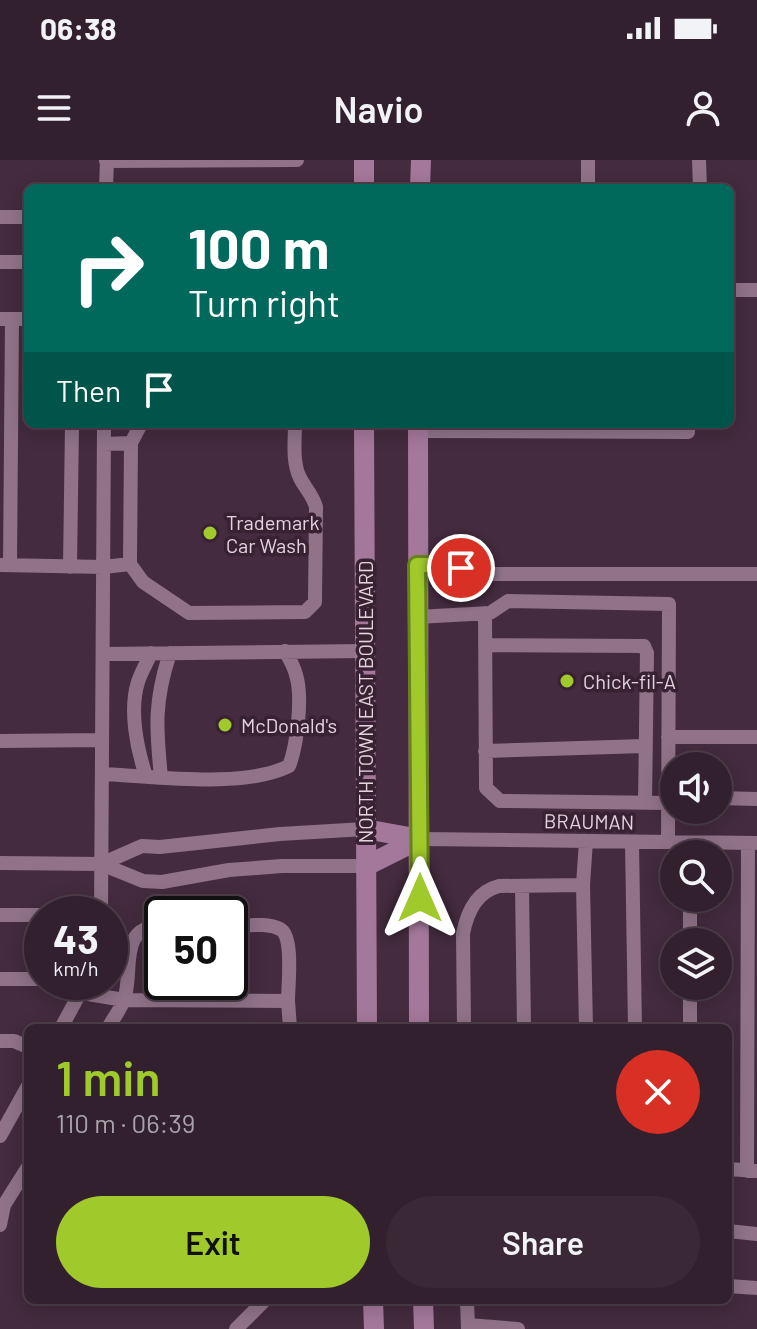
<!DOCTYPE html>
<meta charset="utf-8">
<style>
body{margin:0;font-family:Barlow,sans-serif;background:#3b2837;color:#f1f3f6;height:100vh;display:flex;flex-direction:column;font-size:30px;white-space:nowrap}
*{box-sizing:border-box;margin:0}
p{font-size:26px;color:#a9a3aa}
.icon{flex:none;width:44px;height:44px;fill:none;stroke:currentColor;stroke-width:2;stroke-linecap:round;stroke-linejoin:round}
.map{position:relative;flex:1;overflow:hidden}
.panel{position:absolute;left:24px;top:864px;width:708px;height:280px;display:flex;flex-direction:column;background:#33202f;border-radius:12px;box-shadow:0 4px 20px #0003,0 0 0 2px #4e3e4b}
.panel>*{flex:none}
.top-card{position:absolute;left:24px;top:24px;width:710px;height:244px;border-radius:12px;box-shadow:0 4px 20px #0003,0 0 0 2px #4e3e4b;background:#00695c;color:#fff;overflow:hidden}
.controls{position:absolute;left:660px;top:592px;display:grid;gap:16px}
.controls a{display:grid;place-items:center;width:72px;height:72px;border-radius:50%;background:#33202f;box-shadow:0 4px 20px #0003,0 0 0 2px #4e3e4b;font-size:40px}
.speed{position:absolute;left:24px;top:736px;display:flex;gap:16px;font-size:40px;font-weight:700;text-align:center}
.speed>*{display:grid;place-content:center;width:104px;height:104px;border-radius:50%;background:#33202f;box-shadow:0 4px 20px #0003,0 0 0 2px #4e3e4b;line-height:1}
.speed small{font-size:20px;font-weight:400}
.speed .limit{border:4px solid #111;border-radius:12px;background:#fff;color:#111}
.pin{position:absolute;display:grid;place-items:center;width:68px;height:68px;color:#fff;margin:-34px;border:4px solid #fff;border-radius:50%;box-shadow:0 2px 8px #0007}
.me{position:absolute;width:88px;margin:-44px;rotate:0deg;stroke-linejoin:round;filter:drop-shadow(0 0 6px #0008)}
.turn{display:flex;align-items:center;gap:28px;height:168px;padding:0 32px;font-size:36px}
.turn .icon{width:104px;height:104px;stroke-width:2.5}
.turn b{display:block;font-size:56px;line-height:68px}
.then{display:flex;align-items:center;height:76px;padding:0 32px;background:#0003;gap:16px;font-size:30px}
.round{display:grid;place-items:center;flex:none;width:84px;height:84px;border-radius:42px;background:#3b2837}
.overview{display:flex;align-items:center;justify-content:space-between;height:136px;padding:0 32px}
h1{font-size:48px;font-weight:600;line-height:60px;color:#a0c92b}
.action{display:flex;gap:16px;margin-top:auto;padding:16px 32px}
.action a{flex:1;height:92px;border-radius:48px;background:#a0c92b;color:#111;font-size:32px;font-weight:600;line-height:92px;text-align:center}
.action a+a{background:#3b2837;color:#f1f3f6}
.status{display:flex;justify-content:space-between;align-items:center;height:56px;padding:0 40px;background:#33202f;direction:ltr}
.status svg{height:22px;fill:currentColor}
header{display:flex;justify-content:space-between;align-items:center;height:104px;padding:0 32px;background:#33202f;font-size:36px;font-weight:600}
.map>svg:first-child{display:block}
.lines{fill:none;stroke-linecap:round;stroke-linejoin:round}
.service{stroke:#907389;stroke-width:14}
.secondary{stroke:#a4789b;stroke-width:20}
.route-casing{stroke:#68831c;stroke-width:20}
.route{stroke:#a0c92b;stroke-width:14}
.poi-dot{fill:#a0c92b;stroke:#392134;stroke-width:3}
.labels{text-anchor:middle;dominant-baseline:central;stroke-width:7;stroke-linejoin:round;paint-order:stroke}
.poi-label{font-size:20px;fill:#e3d3df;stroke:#392134;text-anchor:start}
.street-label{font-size:20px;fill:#e3d3df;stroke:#392134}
</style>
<div class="status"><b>06:38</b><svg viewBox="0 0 49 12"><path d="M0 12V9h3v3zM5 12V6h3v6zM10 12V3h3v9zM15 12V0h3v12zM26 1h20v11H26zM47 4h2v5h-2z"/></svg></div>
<header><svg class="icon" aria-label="menu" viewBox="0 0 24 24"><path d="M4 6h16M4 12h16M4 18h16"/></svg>Navio<svg class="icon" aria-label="person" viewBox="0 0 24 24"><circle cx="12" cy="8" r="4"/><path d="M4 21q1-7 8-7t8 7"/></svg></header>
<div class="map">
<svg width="757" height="1169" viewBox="0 0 757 1169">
<rect width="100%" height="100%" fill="#442b3f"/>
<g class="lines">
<path class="service" d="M 699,0 L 700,28
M 106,1 L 297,0
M 106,28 L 107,0
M 588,28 L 588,0
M 0,57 L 28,57
M 0,102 L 28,102
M 730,130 L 757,130
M 0,159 L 28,159
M 417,271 L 688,272 L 688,264
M 131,283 L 141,264
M 130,404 L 143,422 L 189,453 L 305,452 L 315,442 L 316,347 C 313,335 305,328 300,318 C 292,302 295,281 295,264
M 0,405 L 104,407 L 130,404 L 131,283 L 104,284
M 10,405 L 12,159
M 417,405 L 455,405 L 475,414 L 757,414
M 70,407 L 72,264
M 485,453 L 486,628 L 500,641 L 668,643
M 417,457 L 490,453 L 508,441 L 669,444 L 668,682
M 485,485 L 644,486 L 647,493 L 645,643
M 103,494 L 364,491
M 668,577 L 757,577
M 0,581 L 102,580
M 485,591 L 644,586
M 102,614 C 155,616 243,629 289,606 C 297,586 303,536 296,515 C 294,506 289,498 285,491
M 146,616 C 137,589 129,550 138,522 C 141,512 147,503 151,493
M 161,617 C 156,568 154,541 170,493
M 718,638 L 757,639
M 420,679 L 757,683
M 632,682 L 635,868
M 0,703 L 101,704 L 143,721 L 162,722 L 229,710 L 282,706 L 366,706
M 101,704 L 142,686 L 160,687 L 280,674 L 365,669
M 583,725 L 586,868
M 522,726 L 524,868
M 101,754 L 104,264
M 0,755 L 42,755
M 230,766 C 245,766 267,762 280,769 C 294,776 288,825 288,841
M 690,782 L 690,738
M 0,819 L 42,819
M 59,822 L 82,833 L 124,840 L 288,841 L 290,868
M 61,868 L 86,822
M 108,868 C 113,859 120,850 124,840 C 134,811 117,766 162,766
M 464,868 L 463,774 C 467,752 476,732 499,726 L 583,725 L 586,681
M 690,868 L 690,826
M 0,881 L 14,881 L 28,887
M 0,976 L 28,926
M 728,1009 L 757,1011
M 747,1011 L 748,683
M 0,1065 L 4,1045 L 28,1007
M 728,1071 L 757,1074
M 728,1126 L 757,1128
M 467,1140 L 468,1169
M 468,1165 L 518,1169
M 236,1169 L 265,1140"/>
<path class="secondary" d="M 364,28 L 364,0
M 420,28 L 421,0
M 364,264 L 367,868
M 418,264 L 419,868
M 365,669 L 420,679
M 366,706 L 420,679
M 373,1140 L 374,1169
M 423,1140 L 424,1169"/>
</g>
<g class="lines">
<defs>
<path id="route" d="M 420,738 L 417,405 L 455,405 L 461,408"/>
</defs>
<use href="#route" class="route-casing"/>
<use href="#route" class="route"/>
</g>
<g class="poi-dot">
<circle cx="210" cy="373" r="8"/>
<circle cx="567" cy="521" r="8"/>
<circle cx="225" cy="565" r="8"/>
</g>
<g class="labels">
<g class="poi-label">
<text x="226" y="362">Trademark<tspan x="226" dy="23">Car Wash</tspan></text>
<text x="583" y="521">Chick-fil-A</text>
<text x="241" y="565">McDonald's</text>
</g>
<g class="street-label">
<text transform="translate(365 542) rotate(-90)">NORTH TOWN EAST BOULEVARD</text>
<text transform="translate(589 661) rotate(1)">BRAUMAN</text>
</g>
</g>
</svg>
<div class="controls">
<a><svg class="icon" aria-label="sound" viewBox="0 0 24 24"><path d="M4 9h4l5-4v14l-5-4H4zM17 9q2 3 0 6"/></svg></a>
<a><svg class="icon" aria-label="search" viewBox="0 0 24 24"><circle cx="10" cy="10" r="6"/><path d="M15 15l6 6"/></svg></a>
<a><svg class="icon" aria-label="layers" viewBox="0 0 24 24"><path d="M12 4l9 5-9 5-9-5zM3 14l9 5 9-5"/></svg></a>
</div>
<div class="speed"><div>43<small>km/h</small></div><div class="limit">50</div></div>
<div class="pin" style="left:461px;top:408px;background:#d93025"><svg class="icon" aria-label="arrive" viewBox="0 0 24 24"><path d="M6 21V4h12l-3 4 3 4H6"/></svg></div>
<svg class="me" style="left:420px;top:738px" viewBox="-20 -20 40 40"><path d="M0-17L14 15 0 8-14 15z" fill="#a0c92b" stroke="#fff" stroke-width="4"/></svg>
<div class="top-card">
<div class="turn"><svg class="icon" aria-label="right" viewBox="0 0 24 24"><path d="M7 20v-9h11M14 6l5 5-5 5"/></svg><div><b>100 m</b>Turn right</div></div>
<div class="then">Then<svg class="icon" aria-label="arrive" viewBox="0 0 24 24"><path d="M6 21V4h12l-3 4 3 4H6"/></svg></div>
</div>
<section class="panel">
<div class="overview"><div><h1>1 min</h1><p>110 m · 06:39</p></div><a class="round" style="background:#d93025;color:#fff"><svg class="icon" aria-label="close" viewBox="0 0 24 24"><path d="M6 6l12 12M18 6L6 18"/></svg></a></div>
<div class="action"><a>Exit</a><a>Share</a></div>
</section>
</div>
